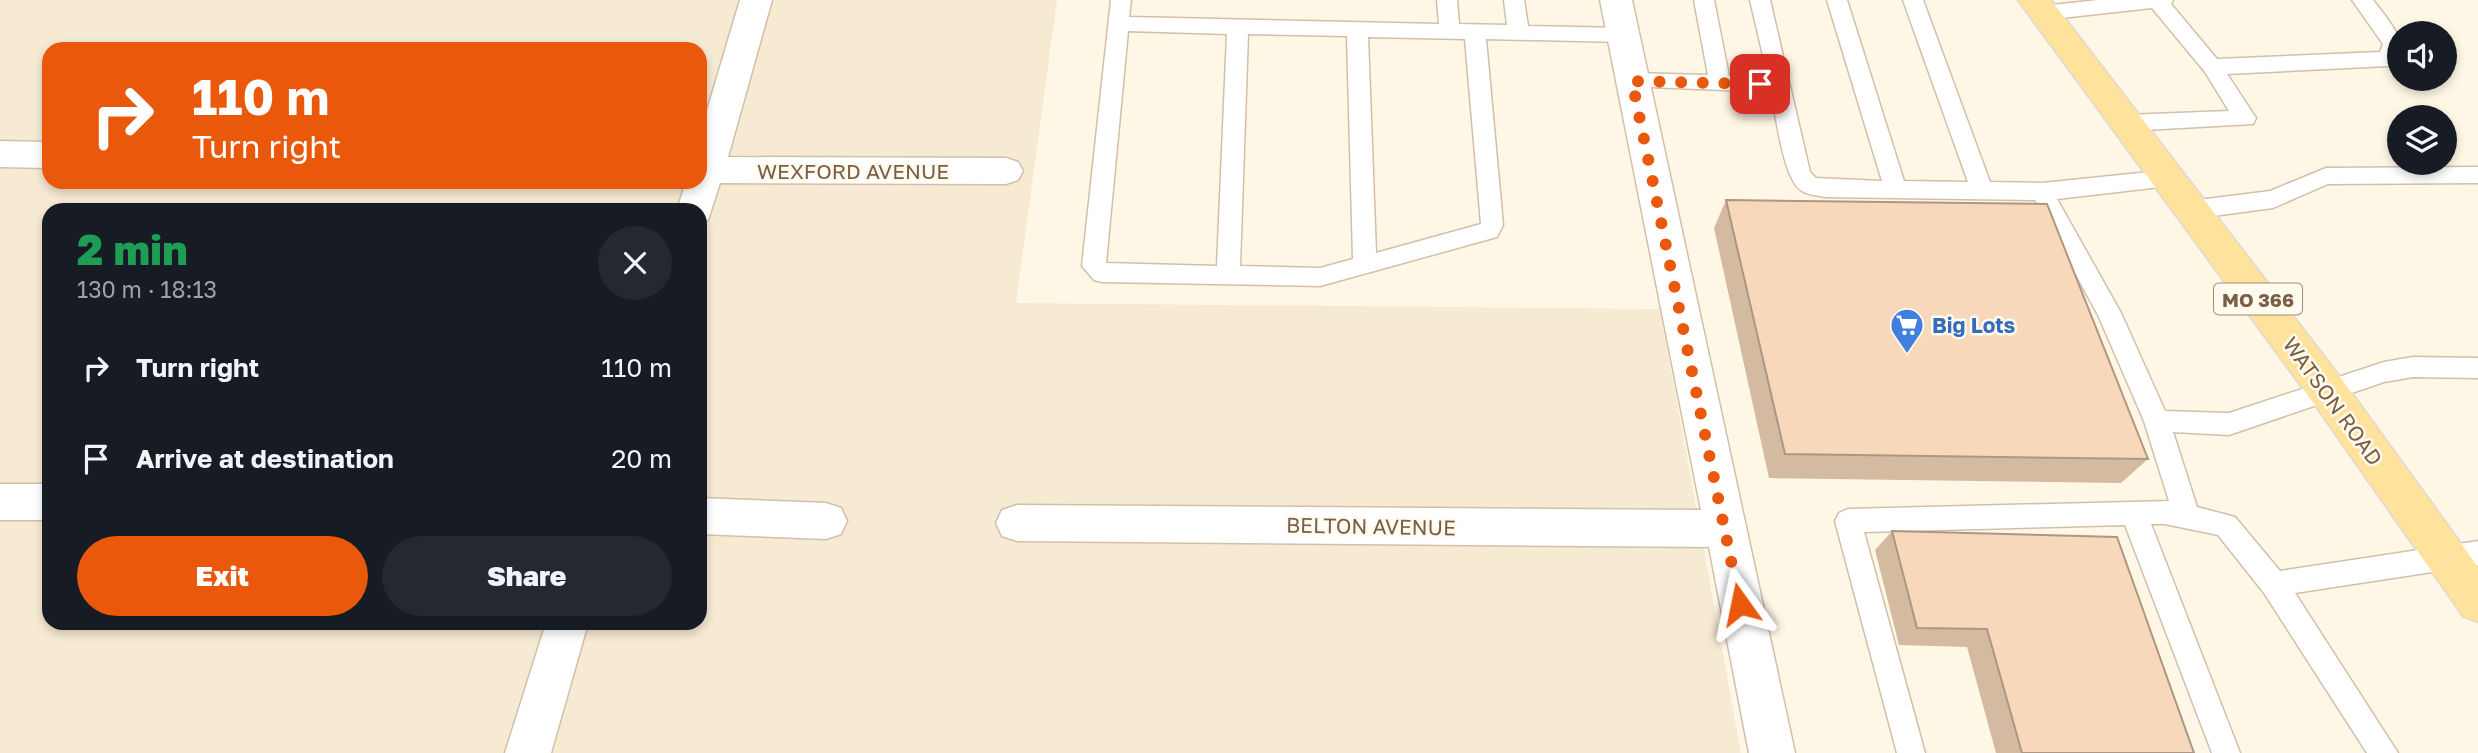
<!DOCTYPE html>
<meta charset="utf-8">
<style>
body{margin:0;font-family:"Golos Text",sans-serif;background:#242831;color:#f1f3f6;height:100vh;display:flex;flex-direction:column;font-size:26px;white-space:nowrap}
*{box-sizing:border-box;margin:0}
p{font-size:23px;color:#9ea1a6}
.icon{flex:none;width:38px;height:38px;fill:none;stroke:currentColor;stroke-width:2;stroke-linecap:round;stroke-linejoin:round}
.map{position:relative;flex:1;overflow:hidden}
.side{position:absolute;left:42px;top:203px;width:665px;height:427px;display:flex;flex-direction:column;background:#171b24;border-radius:21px;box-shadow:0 4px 10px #0003}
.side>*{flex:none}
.hud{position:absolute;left:42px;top:42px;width:665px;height:147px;border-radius:21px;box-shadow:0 4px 10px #0003;background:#ea580c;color:#fff;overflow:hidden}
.fabs{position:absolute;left:2387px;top:21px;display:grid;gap:14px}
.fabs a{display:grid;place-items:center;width:70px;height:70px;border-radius:50%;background:#171b24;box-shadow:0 4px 10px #0003;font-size:35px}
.pin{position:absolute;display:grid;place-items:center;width:60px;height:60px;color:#fff;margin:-30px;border-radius:14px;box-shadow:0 4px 10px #0006}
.me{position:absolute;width:77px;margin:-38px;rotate:348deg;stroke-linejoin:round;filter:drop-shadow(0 0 5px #0008)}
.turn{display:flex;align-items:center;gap:24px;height:147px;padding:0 35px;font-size:32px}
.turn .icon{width:91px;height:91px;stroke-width:2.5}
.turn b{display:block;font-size:49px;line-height:60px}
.round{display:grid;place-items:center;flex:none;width:74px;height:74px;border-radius:37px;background:#242831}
.head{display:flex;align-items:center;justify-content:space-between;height:119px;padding:0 35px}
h1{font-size:42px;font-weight:800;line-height:52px;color:#1e9e55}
.button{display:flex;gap:14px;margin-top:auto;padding:14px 35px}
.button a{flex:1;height:80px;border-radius:42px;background:#ea580c;color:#fff;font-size:28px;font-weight:800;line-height:80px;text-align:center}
.button a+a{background:#242831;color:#f1f3f6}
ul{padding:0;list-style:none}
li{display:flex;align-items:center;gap:21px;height:91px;padding:0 35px}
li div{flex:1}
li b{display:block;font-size:26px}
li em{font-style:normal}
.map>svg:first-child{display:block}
.residential{fill:#f7ead3;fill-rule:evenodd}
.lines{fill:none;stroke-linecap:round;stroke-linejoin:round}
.service-casing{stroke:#d2bfaa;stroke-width:3}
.minor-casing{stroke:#d2bfaa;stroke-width:3}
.primary-casing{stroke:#dfd8d3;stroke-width:3}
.service{fill:#fff;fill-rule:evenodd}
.minor{fill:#fff;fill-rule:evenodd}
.primary{fill:#ffe39c;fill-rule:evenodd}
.wall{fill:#d4baa0}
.building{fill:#f7d8ba;stroke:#ad9782;stroke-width:2}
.route{stroke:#ea580c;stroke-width:12;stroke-dasharray:0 21.6}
.labels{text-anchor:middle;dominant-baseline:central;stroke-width:5;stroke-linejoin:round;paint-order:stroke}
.shield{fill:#fffaee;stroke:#a38d79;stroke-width:2}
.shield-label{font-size:19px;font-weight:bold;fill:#7b5e47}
.street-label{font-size:21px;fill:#7b5e47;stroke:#fffaee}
.shop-label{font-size:21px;font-weight:bold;fill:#366cbe;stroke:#fffaee;text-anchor:start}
</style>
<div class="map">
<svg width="2478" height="753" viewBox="0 0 2478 753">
<rect width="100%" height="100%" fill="#fff7e6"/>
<path class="residential" d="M 0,0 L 1057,0 L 1016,303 L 1660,309 L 1741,753 L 0,753 ZM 49,49 L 700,49 L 700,182 L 49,182 ZM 49,210 L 700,210 L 700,623 L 49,623 Z"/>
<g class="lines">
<defs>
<path id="service" d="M 1111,0 L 1131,0 L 1129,17 L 1439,24 L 1437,0 L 1457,0 L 1459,24 L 1507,25 L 1504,0 L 1524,0 L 1528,26 L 1623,28 L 1633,35 L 1623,42 L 1486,39 L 1503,225 L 1497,237 L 1320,286 L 1102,282 L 1094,280 L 1082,266 ZM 1128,31 L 1227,34 L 1217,266 L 1106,263 ZM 1248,34 L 1347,36 L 1353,259 L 1320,268 L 1240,266 ZM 1368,37 L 1465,39 L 1481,224 L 1376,253 Z
M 1694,0 L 1714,0 L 1729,76 L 1768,77 L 1750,0 L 1770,0 L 1810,172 L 1816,178 L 1882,181 L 1827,0 L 1847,0 L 1904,181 L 1968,182 L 1903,0 L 1923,0 L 1990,182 L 2042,183 L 2169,170 L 2177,172 L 2180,178 L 2177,184 L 2169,186 L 2057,199 L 2121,313 L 2165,411 L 2229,413 L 2384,362 L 2413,357 L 2478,358 L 2478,378 L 2413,377 L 2384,382 L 2229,435 L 2173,432 L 2197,507 L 2235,517 L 2280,571 L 2478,541 L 2478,565 L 2295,593 L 2398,753 L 2367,753 L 2264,593 L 2218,535 L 2165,524 L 2151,524 L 2240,753 L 2212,753 L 2125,525 L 1864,532 L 1925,753 L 1897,753 L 1835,521 L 1839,513 L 1848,509 L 2169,501 L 2144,421 L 2098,315 L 2035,200 L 1824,197 C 1817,195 1808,195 1802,191 C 1783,180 1776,115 1771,92 L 1625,86 L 1621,81 L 1625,76 L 1632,73 L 1708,75 Z
M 2098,0 L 2173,0 L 2171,4 L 2217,59 L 2380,52 L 2383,44 L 2352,0 L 2373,0 C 2387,19 2410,40 2395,64 L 2388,66 L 2227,74 L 2256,118 L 2253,124 L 2126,131 L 2118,129 L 2115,123 L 2118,117 L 2126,115 L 2229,111 L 2205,72 L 2152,8 L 2043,20 L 2033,13 L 2043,6 Z
M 2478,167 L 2478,183 L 2328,184 L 2273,208 L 2191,219 L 2183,216 L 2180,210 L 2183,204 L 2191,201 L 2270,191 L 2326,168 Z"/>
<path id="minor" d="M 740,0 L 772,0 L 728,157 L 1006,158 L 1018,162 L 1023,171 L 1018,180 L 1006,184 L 720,183 L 708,220 L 700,222 L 700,210 L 677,210 L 686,182 L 700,182 L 700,134 Z
M 1600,0 L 1632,0 L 1795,753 L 1749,753 L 1709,547 L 1017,541 L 1002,536 L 996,523 L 1002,510 L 1017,505 L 1701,510 Z
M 0,141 L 49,142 L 49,168 L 0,167 Z
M 0,484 L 49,484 L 49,520 L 0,520 Z
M 700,498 L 826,503 L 841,508 L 847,521 L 841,534 L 826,539 L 700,534 Z
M 546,623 L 588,623 L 551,753 L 505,753 Z"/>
<path id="primary" d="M 2018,0 L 2051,0 L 2343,381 L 2478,567 L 2478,622 L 2463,616 L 2315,405 Z"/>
</defs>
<use href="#service" class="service-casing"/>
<use href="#minor" class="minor-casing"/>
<use href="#primary" class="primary-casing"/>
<use href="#service" class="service"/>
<use href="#minor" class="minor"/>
<use href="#primary" class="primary"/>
</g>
<path class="wall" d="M 1726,200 L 2148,459 L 2121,483 L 1769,478 L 1714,228 Z
M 1892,531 L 2194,753 L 1996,753 L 1967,647 L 1899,645 L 1875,550 Z"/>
<path class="building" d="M 1726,200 L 2047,204 L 2148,459 L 1785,454 Z
M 1892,531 L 2117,537 L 2194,753 L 2022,753 L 1987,629 L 1917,628 Z"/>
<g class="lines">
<path class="route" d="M 1740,604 L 1632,81 L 1760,84"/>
</g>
<defs>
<symbol id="supermarket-pin" viewBox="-11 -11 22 30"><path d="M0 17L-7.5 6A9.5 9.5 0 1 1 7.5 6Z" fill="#3f7fe0" stroke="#fffaee"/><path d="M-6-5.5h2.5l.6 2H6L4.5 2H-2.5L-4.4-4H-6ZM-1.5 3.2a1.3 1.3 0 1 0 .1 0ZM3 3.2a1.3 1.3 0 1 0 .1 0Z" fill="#fff"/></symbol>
</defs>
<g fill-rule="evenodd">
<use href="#supermarket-pin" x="1888" y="306" width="38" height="52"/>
</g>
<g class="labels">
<rect class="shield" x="2214" y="283.5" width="88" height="31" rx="5"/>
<g class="shield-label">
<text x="2258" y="299">MO 366</text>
</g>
<g class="street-label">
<text x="853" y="171">WEXFORD AVENUE</text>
<text transform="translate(2333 401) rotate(54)">WATSON ROAD</text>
<text transform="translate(1371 526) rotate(1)">BELTON AVENUE</text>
</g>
<g class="shop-label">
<text x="1932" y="325">Big Lots</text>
</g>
</g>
</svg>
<div class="fabs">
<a><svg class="icon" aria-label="sound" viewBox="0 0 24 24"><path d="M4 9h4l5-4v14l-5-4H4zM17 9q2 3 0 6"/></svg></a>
<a><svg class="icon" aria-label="layers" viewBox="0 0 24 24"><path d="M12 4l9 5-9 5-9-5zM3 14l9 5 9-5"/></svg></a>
</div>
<div class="pin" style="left:1760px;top:84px;background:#d93025"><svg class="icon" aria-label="arrive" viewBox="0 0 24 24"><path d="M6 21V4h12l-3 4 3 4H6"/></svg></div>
<svg class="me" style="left:1740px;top:604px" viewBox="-20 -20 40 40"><path d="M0-17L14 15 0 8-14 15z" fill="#ea580c" stroke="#fff" stroke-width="4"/></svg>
<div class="hud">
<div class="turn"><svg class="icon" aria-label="right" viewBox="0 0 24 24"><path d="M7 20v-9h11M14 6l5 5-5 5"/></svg><div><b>110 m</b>Turn right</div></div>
</div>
<section class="side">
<div class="head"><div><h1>2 min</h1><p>130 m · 18:13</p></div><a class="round"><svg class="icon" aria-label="close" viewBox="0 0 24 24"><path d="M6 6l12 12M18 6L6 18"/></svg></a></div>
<ul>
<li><svg class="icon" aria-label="right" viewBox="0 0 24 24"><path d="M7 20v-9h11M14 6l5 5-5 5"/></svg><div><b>Turn right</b></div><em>110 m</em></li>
<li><svg class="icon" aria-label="arrive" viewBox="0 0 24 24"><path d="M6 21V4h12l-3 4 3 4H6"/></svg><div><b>Arrive at destination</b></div><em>20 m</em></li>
</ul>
<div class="button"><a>Exit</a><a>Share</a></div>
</section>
</div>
